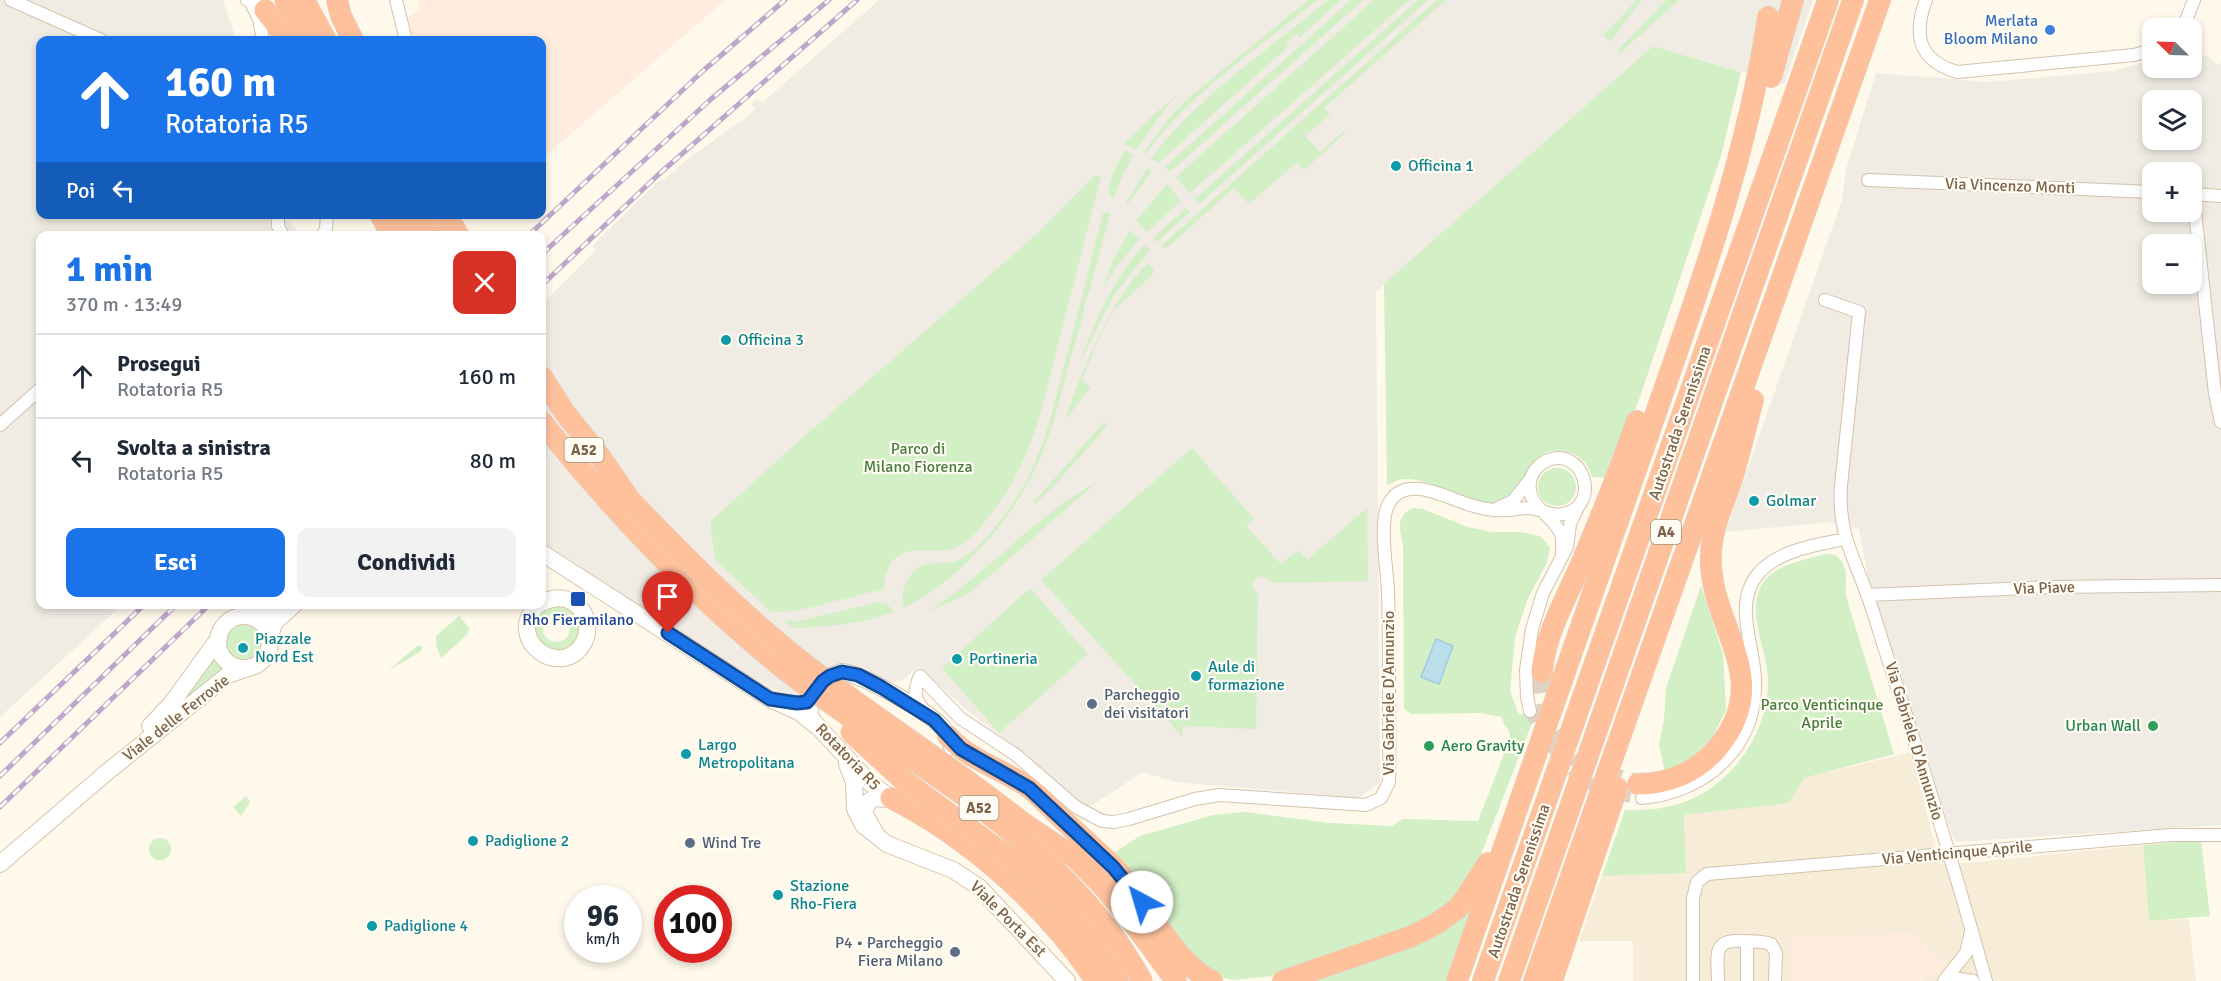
<!DOCTYPE html>
<html lang="it">
<meta charset="utf-8">
<style>
body{margin:0;font-family:Signika,sans-serif;background:#f2f2f3;color:#1f2937;height:100vh;display:flex;flex-direction:column;font-size:22px;white-space:nowrap}
*{box-sizing:border-box;margin:0}
p{font-size:20px;color:#747a83}
.icon{flex:none;width:33px;height:33px;fill:none;stroke:currentColor;stroke-width:2;stroke-linecap:round;stroke-linejoin:round}
.map{position:relative;flex:1;overflow:hidden}
.drawer{position:absolute;left:36px;top:231px;width:510px;height:378px;display:flex;flex-direction:column;background:#fff;border-radius:12px;box-shadow:0 3px 9px #0003}
.drawer>*{flex:none}
.guide{position:absolute;left:36px;top:36px;width:510px;height:183px;border-radius:12px;box-shadow:0 3px 9px #0003;background:#1a73e8;color:#fff;overflow:hidden}
.needle{width:39px;rotate:293deg}
.fabs{position:absolute;left:2142px;top:18px;display:grid;gap:12px}
.fabs a{display:grid;place-items:center;width:60px;height:60px;border-radius:12px;background:#fff;box-shadow:0 3px 9px #0003;font-size:30px}
.speed{position:absolute;left:564px;top:885px;display:flex;gap:12px;font-size:30px;font-weight:700;text-align:center}
.speed>*{display:grid;place-content:center;width:78px;height:78px;border-radius:50%;background:#fff;box-shadow:0 3px 9px #0003;line-height:1}
.speed small{font-size:15px;font-weight:400}
.speed .limit{border:9px solid #d22;background:#fff;color:#111}
.pin{position:absolute;display:grid;place-items:center;width:51px;height:51px;color:#fff;margin:-62px -26px;border-radius:50% 50% 50% 0;rotate:-45deg;box-shadow:0 0 6px #0007}
.pin .icon{rotate:45deg}
.me{position:absolute;width:66px;margin:-33px;rotate:321deg;stroke-linejoin:round;filter:drop-shadow(0 0 4px #0008)}
.turn{display:flex;align-items:center;gap:21px;height:126px;padding:0 30px;font-size:27px}
.turn .icon{width:78px;height:78px;stroke-width:2.5}
.turn b{display:block;font-size:42px;line-height:51px}
.then{display:flex;align-items:center;height:57px;padding:0 30px;background:#0003;gap:12px;font-size:22px}
.round{display:grid;place-items:center;flex:none;width:63px;height:63px;border-radius:12px;background:#f2f2f3}
.headline{display:flex;align-items:center;justify-content:space-between;height:102px;padding:0 30px}
h1{font-size:36px;font-weight:700;line-height:45px;color:#1a73e8}
.primary-button{display:flex;gap:12px;margin-top:auto;padding:12px 30px}
.primary-button a{flex:1;height:69px;border-radius:12px;background:#1a73e8;color:#fff;font-size:24px;font-weight:700;line-height:69px;text-align:center}
.primary-button a+a{background:#f2f2f3;color:#1f2937}
ul{padding:0;list-style:none}
li{display:flex;align-items:center;gap:18px;height:84px;padding:0 30px;border-top:2px solid #e0e1e3}
li div{flex:1}
li b{display:block;font-size:22px}
li em{font-style:normal}
.map>svg:first-child{display:block}
.residential{fill:#f7ecd8}
.commercial{fill:#ffecde}
.industrial{fill:#f0ebe3;fill-rule:evenodd}
.green{fill:#d2efc6;fill-rule:evenodd}
.water{fill:#bbdeeb;stroke:#a0cdde;stroke-width:1.5}
.lines{fill:none;stroke-linecap:round;stroke-linejoin:round}
.street-tunnel{stroke:#ded3c2;stroke-width:12;stroke-dasharray:12 6;stroke-linecap:butt}
.highway-tunnel{stroke:#ded3c2;stroke-width:21;stroke-dasharray:21 10;stroke-linecap:butt}
.street-casing{stroke:#d3c2ad;stroke-width:14}
.secondary-casing{stroke:#d7c3ab;stroke-width:18}
.highway-casing{stroke:#ddd6d0;stroke-width:22}
.street{stroke:#fff;stroke-width:12}
.secondary{stroke:#fff;stroke-width:16}
.highway{stroke:#fec19c;stroke-width:21}
.rail-casing{stroke:#bea5cb;stroke-width:5}
.rail{stroke:#fffcf3;stroke-width:3;stroke-dasharray:9;stroke-linecap:butt}
.highway-bridge-casing{stroke:#ddd6d0;stroke-width:22;stroke-linecap:butt}
.highway-bridge{stroke:#fec19c;stroke-width:21}
.route-casing{stroke:#114b97;stroke-width:15}
.route{stroke:#1a73e8;stroke-width:10}
.shop-dot{fill:#3f7fe0;stroke:#fffcf3;stroke-width:2}
.culture-dot{fill:#0f9aa8;stroke:#fffcf3;stroke-width:2}
.transit-dot{fill:#1a4fb4;stroke:#fffcf3;stroke-width:2}
.service-dot{fill:#5c6f8a;stroke:#fffcf3;stroke-width:2}
.leisure-dot{fill:#2e9e5b;stroke:#fffcf3;stroke-width:2}
.labels{text-anchor:middle;dominant-baseline:central;stroke-width:4.5;stroke-linejoin:round;paint-order:stroke}
.shield{fill:#fffcf3;stroke:#a4907c;stroke-width:1.5}
.shield-label{font-size:15px;font-weight:bold;fill:#7d6249}
.shop-label{font-size:16px;fill:#366cbe;stroke:#fffcf3;text-anchor:end}
.culture-label{font-size:16px;fill:#0d838f;stroke:#fffcf3;text-anchor:start}
.street-label{font-size:16px;fill:#7d6249;stroke:#fffcf3}
.park-label{font-size:16px;fill:#487e3d;stroke:#fffcf3}
.transit-label{font-size:16px;fill:#164399;stroke:#fffcf3}
.service-label{font-size:16px;fill:#4e5e75;stroke:#fffcf3;text-anchor:start}
.leisure-label{font-size:16px;fill:#27864d;stroke:#fffcf3;text-anchor:end}
</style>
<div class="map">
<svg width="2221" height="981" viewBox="0 0 2221 981">
<rect width="100%" height="100%" fill="#fef9ea"/>
<path class="residential" d="M 1911,752 L 1940,864 L 1968,863 L 2143,845 L 2149,921 L 2189,919 L 2196,981 L 1633,981 L 1633,941 L 1579,941 L 1602,876 L 1686,872 L 1684,815 L 1787,803 L 1804,778 Z"/>
<path class="commercial" d="M 418,0 L 725,0 L 542,159 L 542,40 L 414,40 L 408,16 L 420,11 Z
M 1909,933 L 1947,964 L 1933,977 L 1930,975 L 1923,981 L 1793,981 L 1793,938 Z"/>
<path class="industrial" d="M 0,0 L 223,0 L 236,40 L 40,40 L 40,214 L 281,215 L 295,228 L 298,235 L 40,236 L 40,604 L 122,605 L 0,717 Z
M 879,0 L 1813,0 L 1784,84 L 1653,46 L 1376,292 L 1380,782 L 1359,798 L 1175,782 L 1143,772 L 1086,809 L 1013,745 L 969,712 L 919,667 L 901,681 L 894,682 L 884,680 L 861,668 L 847,665 L 804,696 L 790,699 L 569,562 L 542,542 L 542,304 L 596,250 L 592,246 L 662,178 L 664,180 L 688,159 L 749,115 L 755,109 L 751,104 L 757,99 L 762,103 Z
M 2192,52 L 2207,56 L 2219,66 L 2221,62 L 2221,825 L 1955,842 L 1919,740 L 1870,586 L 1859,529 L 1830,522 L 1726,532 L 1729,522 L 1842,200 L 1846,170 L 1876,73 L 1988,82 L 2113,71 L 2152,60 L 2152,68 L 2192,68 ZM 2152,100 L 2192,100 L 2192,140 L 2152,140 ZM 2152,172 L 2192,172 L 2192,212 L 2152,212 ZM 2152,244 L 2192,244 L 2192,284 L 2152,284 Z"/>
<path class="green" d="M 1308,0 L 1317,0 C 1257,49 1191,92 1146,154 L 1143,153 L 1169,118 L 1185,101 Z
M 1328,0 L 1341,0 L 1300,37 L 1296,34 L 1286,43 L 1288,47 L 1158,163 L 1151,158 C 1201,94 1267,51 1328,0 Z
M 1351,0 L 1363,0 L 1170,172 L 1165,167 Z
M 1374,0 L 1409,0 L 1190,193 L 1176,177 Z
M 1418,0 L 1428,0 L 1199,204 L 1195,199 Z
M 1437,0 L 1446,0 L 1324,108 L 1330,114 L 1305,136 L 1320,152 L 1344,131 L 1345,132 L 1342,136 L 1304,170 L 1297,162 L 1249,204 L 1234,188 L 1168,247 L 1163,248 L 1161,246 Z
M 1636,0 L 1642,0 L 1610,42 L 1603,35 L 1619,20 Z
M 1666,0 L 1679,0 L 1620,53 L 1618,50 Z
M 1653,46 L 1741,72 L 1721,156 L 1641,394 L 1610,478 L 1592,477 C 1588,464 1581,455 1568,452 C 1522,441 1532,495 1497,503 C 1472,509 1431,477 1404,479 C 1399,479 1392,483 1387,485 L 1384,284 Z
M 1178,95 L 1167,106 L 1136,150 L 1124,143 L 1159,110 Z
M 1125,150 L 1133,155 L 1118,185 L 1113,200 L 1108,192 L 1113,173 Z
M 1147,168 L 1152,171 L 1127,205 L 1125,204 Z
M 1094,176 L 1101,176 C 1087,231 1073,286 1059,341 C 1045,396 1034,455 999,503 C 988,517 975,537 959,546 C 937,559 908,539 891,563 C 886,571 884,579 884,589 L 796,611 L 771,612 L 715,559 L 710,522 L 800,440 L 1038,233 Z
M 1167,184 L 1181,201 L 1147,232 L 1136,221 Z
M 1186,208 L 1190,212 L 1157,242 L 1153,238 Z
M 1103,213 L 1110,213 L 1089,293 L 1085,301 C 1083,323 1073,347 1068,368 C 1059,402 1051,437 1035,469 C 1008,525 960,579 904,608 C 901,598 902,591 907,582 C 922,552 939,570 961,559 C 981,548 998,524 1011,506 C 1042,463 1052,413 1065,362 C 1078,312 1091,263 1103,213 Z
M 1130,230 L 1140,239 L 1116,267 L 1104,286 L 1112,263 Z
M 1144,245 L 1150,250 L 1114,295 L 1079,364 C 1095,320 1113,280 1144,245 Z
M 1147,263 L 1154,268 L 1153,274 L 1115,309 L 1101,333 L 1082,379 L 1090,388 L 1065,420 C 1085,364 1106,308 1147,263 Z
M 1104,422 L 1107,426 L 1053,487 L 1035,504 L 1034,502 Z
M 1192,448 L 1254,519 L 1246,526 L 1281,564 L 1298,550 L 1307,560 L 1367,508 L 1368,581 L 1271,583 L 1269,579 L 1262,576 C 1255,577 1252,581 1253,588 L 1258,595 L 1256,729 L 1183,726 L 1182,736 L 1041,580 Z
M1538 487a19 19 0 1 1 38 0a19 19 0 1 1-38 0Z
M 1097,482 L 978,586 L 967,594 L 927,612 C 988,574 1034,516 1097,482 Z
M 1414,508 L 1423,509 L 1468,527 L 1492,532 L 1520,532 L 1540,536 L 1550,547 L 1547,563 L 1528,598 L 1515,637 L 1510,691 L 1519,715 L 1537,710 L 1480,857 L 1454,899 L 1434,918 L 1406,930 L 1271,976 L 1234,980 L 1218,977 L 1203,969 L 1114,853 L 1140,836 L 1213,815 L 1245,812 L 1329,823 L 1392,826 L 1403,819 L 1478,821 L 1510,739 C 1511,727 1502,726 1502,717 L 1481,713 L 1411,714 L 1404,709 L 1403,544 C 1399,529 1396,514 1414,508 Z
M 1825,554 L 1835,555 C 1850,565 1845,581 1846,596 L 1894,754 L 1804,778 L 1788,803 L 1684,815 L 1686,873 L 1602,876 L 1625,810 C 1641,810 1656,810 1671,806 C 1726,793 1768,738 1768,681 C 1768,650 1746,616 1761,586 C 1773,564 1803,561 1825,554 Z
M 1701,586 L 1723,654 L 1726,710 L 1706,750 L 1685,764 L 1665,772 L 1659,745 L 1664,719 L 1666,688 Z
M 1030,588 L 1088,654 L 999,733 L 942,668 Z
M 879,602 L 887,604 L 894,612 C 861,624 828,627 793,628 L 784,621 L 799,621 Z
M 553,604 L 572,609 L 579,622 L 580,630 L 573,644 L 559,651 L 543,647 L 534,634 L 537,615 ZM 552,614 L 566,616 L 571,624 L 568,637 C 558,645 549,643 543,633 L 544,619 Z
M 459,616 L 470,629 L 467,632 L 468,634 L 441,658 L 436,645 L 436,636 Z
M226 641a18 18 0 1 1 36 0a18 18 0 1 1-36 0Z
M 417,646 L 423,646 L 421,651 L 388,671 Z
M 215,656 L 225,669 L 176,714 Z
M 246,796 L 250,802 L 241,816 L 233,807 Z
M149 849a11 11 0 1 1 22 0a11 11 0 1 1-22 0Z
M 2201,840 L 2210,916 L 2149,921 L 2143,845 Z
M 1474,903 L 1447,981 L 1300,981 Z"/>
<path class="water" d="M 1436,639 L 1453,646 L 1439,684 L 1421,677 Z"/>
<g class="lines">
<path class="street-tunnel" d="M 1530,711 C 1558,760 1581,794 1642,798"/>
<path class="highway-tunnel" d="M 1542,672 C 1536,730 1584,777 1638,784"/>
<defs>
<path id="street" d="M 11,0 L 101,40
M 247,0 L 270,11
M 396,0 L 406,40
M 1926,0 C 1913,35 1918,60 1957,72 L 2134,55 L 2152,50
M 253,7 L 259,19 L 263,40
M 2183,28 L 2194,0
M 1868,180 L 2152,192
M 2192,194 L 2221,196
M 2193,194 L 2215,393 L 2221,422
M 278,214 L 278,226 L 283,236
M 322,236 L 326,229 L 327,214
M 1825,300 L 1859,312 L 1841,486 C 1838,532 1852,553 1867,594 C 1875,616 1881,638 1888,659 C 1923,766 1956,873 1986,981
M 0,425 L 40,389
M 1498,508 L 1513,501 L 1531,478
M 1867,595 L 2053,587 L 2221,585
M 246,616 L 260,613 L 272,604
M 267,629 L 267,620 L 279,604
M 920,676 L 960,718 L 1016,755 L 1076,807 L 1102,821 L 1114,822 L 1129,819 L 1195,799 L 1219,795 L 1366,805 L 1381,798 L 1389,782 C 1390,752 1389,722 1389,691 C 1389,658 1389,625 1388,591 C 1387,569 1379,525 1388,505 C 1405,471 1449,500 1474,506 C 1484,509 1495,511 1506,510 C 1513,510 1521,508 1528,508 C 1540,508 1551,517 1563,514 C 1603,506 1583,444 1546,461 C 1538,465 1531,473 1530,482 C 1526,506 1553,515 1561,534 C 1563,541 1562,549 1562,557
M 920,676 C 914,689 913,699 924,710
M 1530,711 L 1527,696 L 1526,670 L 1532,629 L 1543,593 L 1567,547 L 1570,524 L 1578,507
M 1642,798 C 1706,792 1758,747 1755,679 C 1754,645 1733,604 1758,574 C 1778,550 1817,545 1845,539
M 1747,941 L 1747,981
M 1693,981 L 1693,898 L 1697,882 L 1707,874 L 2171,835 L 2221,835
M 1718,981 C 1718,957 1711,939 1742,941 C 1751,941 1762,941 1771,944 L 1776,953 L 1775,981
M 1944,981 L 1966,953 L 1971,932
M 1944,981 L 1954,978 L 1973,981"/>
<path id="secondary" d="M 542,553 L 770,699 L 799,712 L 815,725
M 538,604 C 502,640 563,682 584,642 C 588,634 588,624 585,616 C 577,598 557,594 542,603
M218 642a26 26 0 1 1 52 0a26 26 0 1 1-52 0Z
M 270,637 L 274,623 L 295,604
M 150,726 L 171,704 L 219,638
M 847,764 L 854,782 L 855,809 L 863,825 L 887,844 L 953,870 L 979,887 L 1067,981
M 891,798 L 870,783 L 812,720 C 804,698 821,678 842,672 C 862,674 927,711 941,726 C 947,732 950,739 952,747
M 877,836 L 864,813 L 868,802 L 875,798 L 902,800
M 0,864 L 106,773 L 228,675 L 248,668"/>
<path id="highway" d="M 337,0 L 341,16 L 353,40
M 265,10 L 288,40
M 1771,77 L 1793,0
M 380,214 L 392,236
M 402,214 L 414,236
M 421,214 L 434,236
M 446,214 L 459,236
M 542,377 L 565,413 L 599,455 L 630,500
M 542,422 C 614,513 693,595 783,668
M 1542,672 C 1545,634 1566,599 1581,564 C 1601,517 1620,469 1637,421
M 948,736 C 969,760 1002,769 1028,787 C 1039,795 1049,806 1058,815 C 1076,832 1094,848 1112,865 C 1143,896 1175,965 1212,981
M 1638,784 C 1667,784 1695,773 1715,751 C 1779,678 1707,627 1711,553 C 1712,527 1724,503 1732,479 C 1740,453 1746,426 1753,400
M 891,798 C 969,837 1048,908 1096,981
M 1023,823 L 1074,857 L 1102,885 L 1131,920 L 1176,981
M 1066,911 L 1089,937 L 1118,981
M 1283,981 L 1410,937 L 1436,924 L 1458,908 L 1467,896 L 1488,863
M 1457,981 C 1518,803 1582,625 1644,447 C 1693,306 1746,165 1768,17
M 1483,981 L 1828,0
M 1509,981 L 1853,0
M 1534,981 L 1880,0
M 1552,981 L 1617,788"/>
</defs>
<use href="#street" class="street-casing"/>
<use href="#secondary" class="secondary-casing"/>
<use href="#highway" class="highway-casing"/>
<use href="#street" class="street"/>
<use href="#secondary" class="secondary"/>
<use href="#highway" class="highway"/>
<defs>
<path id="rail" d="M 528,236 L 704,70 L 785,0
M 542,254 L 710,100 L 829,0
M 542,285 L 658,175 L 857,0
M 0,743 L 145,604
M 0,776 L 177,604
M 0,807 L 210,604"/>
</defs>
<use href="#rail" class="rail-casing"/>
<use href="#rail" class="rail"/>
<defs>
<path id="highway-bridge" d="M 285,0 L 307,40
M 304,0 L 326,40
M 630,500 C 685,557 740,613 802,662 C 874,718 952,766 1023,823
M 783,668 C 906,765 1064,837 1142,981
M 851,732 L 902,779 L 1022,867 L 1066,911"/>
</defs>
<use href="#highway-bridge" class="highway-bridge-casing"/>
<use href="#highway-bridge" class="highway-bridge"/>
</g>
<g class="lines">
<defs>
<path id="route" d="M 668,633 L 770,699 L 797,703 L 807,702 L 823,681 L 830,676 L 842,672 L 858,675 L 881,687 L 934,720 L 961,749 L 1029,788 L 1113,867 L 1142,902"/>
</defs>
<use href="#route" class="route-casing"/>
<use href="#route" class="route"/>
</g>
<circle class="shop-dot" cx="2050" cy="30" r="6"/>
<g class="culture-dot">
<circle cx="1396" cy="166" r="6"/>
<circle cx="726" cy="340" r="6"/>
<circle cx="1754" cy="501" r="6"/>
<circle cx="243" cy="648" r="6"/>
<circle cx="957" cy="659" r="6"/>
<circle cx="1196" cy="676" r="6"/>
<circle cx="686" cy="754" r="6"/>
<circle cx="473" cy="841" r="6"/>
<circle cx="778" cy="895" r="6"/>
<circle cx="372" cy="926" r="6"/>
</g>
<rect class="transit-dot" x="570" y="591" width="16" height="16" rx="3"/>
<g class="service-dot">
<circle cx="1092" cy="704" r="6"/>
<circle cx="690" cy="843" r="6"/>
<circle cx="955" cy="952" r="6"/>
</g>
<g class="leisure-dot">
<circle cx="2153" cy="726" r="6"/>
<circle cx="1429" cy="746" r="6"/>
</g>
<g class="labels">
<g class="shield">
<rect x="564.5" y="438" width="39" height="24" rx="4.5"/>
<rect x="1651" y="520" width="30" height="24" rx="4.5"/>
<rect x="959.5" y="796" width="39" height="24" rx="4.5"/>
</g>
<g class="shield-label">
<text x="584" y="450">A52</text>
<text x="1666" y="532">A4</text>
<text x="979" y="808">A52</text>
</g>
<g class="shop-label">
<text x="2038" y="21">Merlata<tspan x="2038" dy="18">Bloom Milano</tspan></text>
</g>
<g class="culture-label">
<text x="1408" y="166">Officina 1</text>
<text x="738" y="340">Officina 3</text>
<text x="1766" y="501">Golmar</text>
<text x="255" y="639">Piazzale<tspan x="255" dy="18">Nord Est</tspan></text>
<text x="969" y="659">Portineria</text>
<text x="1208" y="667">Aule di<tspan x="1208" dy="18">formazione</tspan></text>
<text x="698" y="745">Largo<tspan x="698" dy="18">Metropolitana</tspan></text>
<text x="485" y="841">Padiglione 2</text>
<text x="790" y="886">Stazione<tspan x="790" dy="18">Rho-Fiera</tspan></text>
<text x="384" y="926">Padiglione 4</text>
</g>
<g class="street-label">
<text transform="translate(2010 186) rotate(2)">Via Vincenzo Monti</text>
<text transform="translate(1680 423) rotate(-71)">Autostrada Serenissima</text>
<text transform="translate(2044 588) rotate(-2)">Via Piave</text>
<text transform="translate(1389 693) rotate(-90)">Via Gabriele D'Annunzio</text>
<text transform="translate(176 718) rotate(-38)">Viale delle Ferrovie</text>
<text transform="translate(1914 741) rotate(73)">Via Gabriele D'Annunzio</text>
<text transform="translate(848 757) rotate(46)">Rotatoria R5</text>
<text transform="translate(1957 853) rotate(-5)">Via Venticinque Aprile</text>
<text transform="translate(1519 881) rotate(-71)">Autostrada Serenissima</text>
<text transform="translate(1008 919) rotate(45)">Viale Porta Est</text>
</g>
<g class="park-label">
<text x="918" y="449">Parco di<tspan x="918" dy="18">Milano Fiorenza</tspan></text>
<text x="1822" y="705">Parco Venticinque<tspan x="1822" dy="18">Aprile</tspan></text>
</g>
<g class="transit-label">
<text x="578" y="620">Rho Fieramilano</text>
</g>
<g class="service-label">
<text x="1104" y="695">Parcheggio<tspan x="1104" dy="18">dei visitatori</tspan></text>
<text x="702" y="843">Wind Tre</text>
<text x="943" y="943" text-anchor="end">P4 • Parcheggio<tspan x="943" dy="18">Fiera Milano</tspan></text>
</g>
<g class="leisure-label">
<text x="2141" y="726">Urban Wall</text>
<text x="1441" y="746" text-anchor="start">Aero Gravity</text>
</g>
</g>
</svg>
<div class="fabs">
<a><svg class="needle" viewBox="-14 -14 28 28"><path d="M0-13l5 13h-10z" fill="#e53935"/><path d="M0 13l5-13h-10z" fill="#747a83"/></svg></a>
<a><svg class="icon" aria-label="layers" viewBox="0 0 24 24"><path d="M12 4l9 5-9 5-9-5zM3 14l9 5 9-5"/></svg></a>
<a>+</a>
<a>−</a>
</div>
<div class="speed"><div>96<small>km/h</small></div><div class="limit">100</div></div>
<div class="pin" style="left:668px;top:633px;background:#d93025"><svg class="icon" aria-label="arrive" viewBox="0 0 24 24"><path d="M6 21V4h12l-3 4 3 4H6"/></svg></div>
<svg class="me" style="left:1142px;top:902px" viewBox="-20 -20 40 40"><circle r="19" fill="#fff"/><path d="M0-13L10 11 0 6-10 11z" fill="#1a73e8"/></svg>
<div class="guide">
<div class="turn"><svg class="icon" aria-label="ahead" viewBox="0 0 24 24"><path d="M12 20V5M6 11l6-6 6 6"/></svg><div><b>160 m</b>Rotatoria R5</div></div>
<div class="then">Poi<svg class="icon" aria-label="left" viewBox="0 0 24 24"><path d="M17 20v-9H6M10 6l-5 5 5 5"/></svg></div>
</div>
<section class="drawer">
<div class="headline"><div><h1>1 min</h1><p>370 m · 13:49</p></div><a class="round" style="background:#d93025;color:#fff"><svg class="icon" aria-label="close" viewBox="0 0 24 24"><path d="M6 6l12 12M18 6L6 18"/></svg></a></div>
<ul>
<li><svg class="icon" aria-label="ahead" viewBox="0 0 24 24"><path d="M12 20V5M6 11l6-6 6 6"/></svg><div><b>Prosegui</b><p>Rotatoria R5</p></div><em>160 m</em></li>
<li><svg class="icon" aria-label="left" viewBox="0 0 24 24"><path d="M17 20v-9H6M10 6l-5 5 5 5"/></svg><div><b>Svolta a sinistra</b><p>Rotatoria R5</p></div><em>80 m</em></li>
</ul>
<div class="primary-button"><a>Esci</a><a>Condividi</a></div>
</section>
</div>
